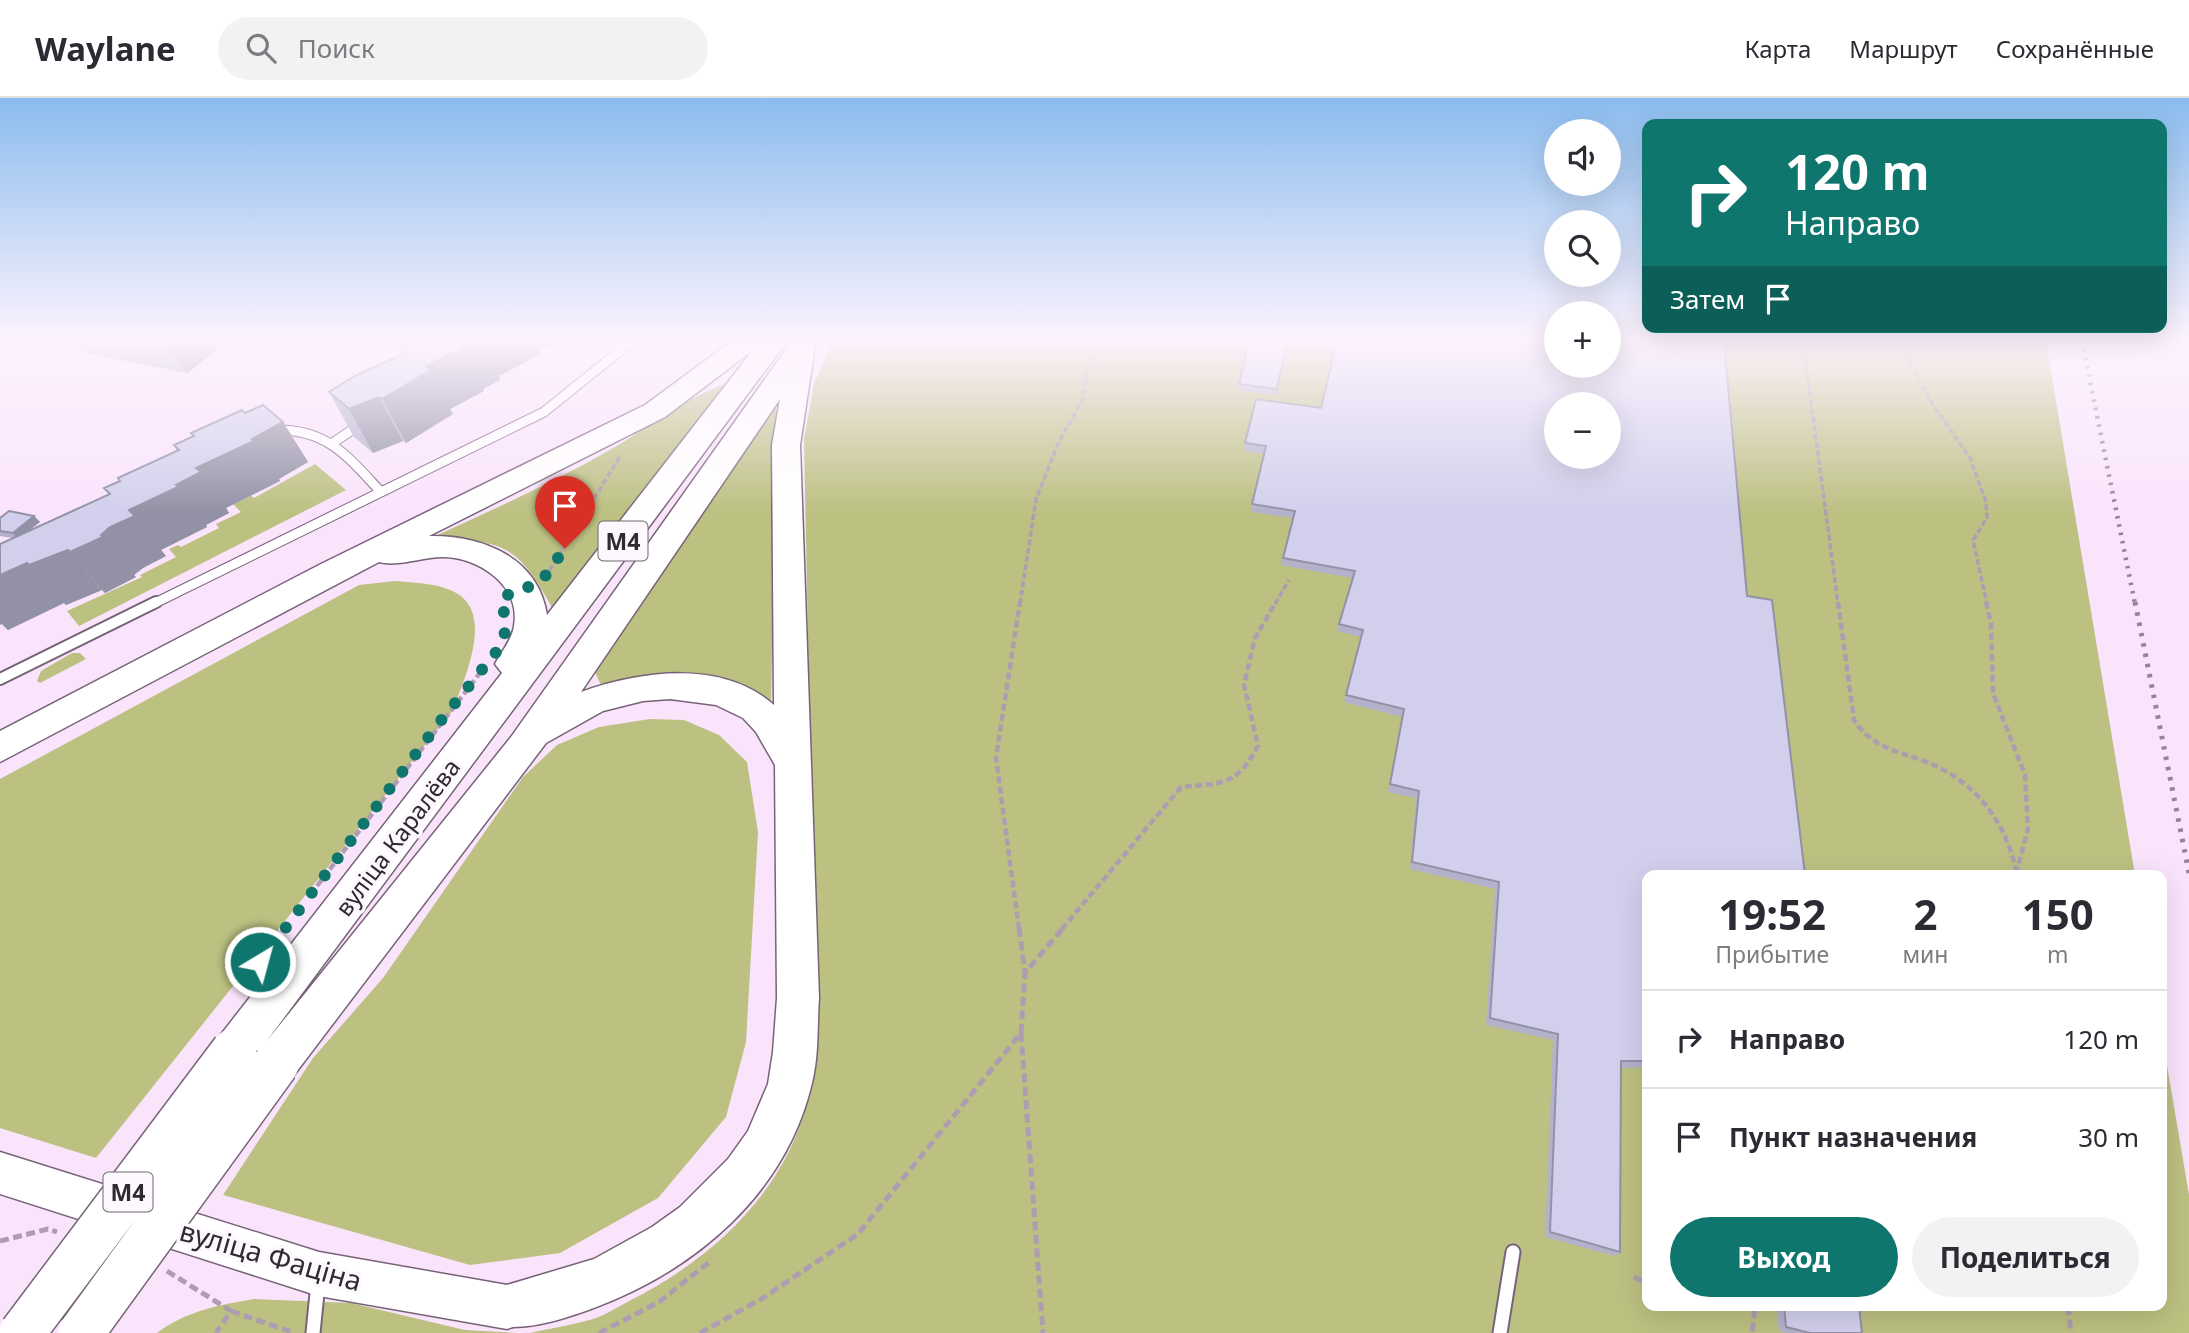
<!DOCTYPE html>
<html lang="ru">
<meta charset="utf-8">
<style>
body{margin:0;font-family:"Noto Sans",sans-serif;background:#f2f2f3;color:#2b2b33;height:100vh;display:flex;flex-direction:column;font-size:26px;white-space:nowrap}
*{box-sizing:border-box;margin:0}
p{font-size:23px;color:#7c7c81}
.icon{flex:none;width:38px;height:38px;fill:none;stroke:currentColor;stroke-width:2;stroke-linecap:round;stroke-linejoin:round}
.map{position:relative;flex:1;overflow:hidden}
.side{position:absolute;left:1642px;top:772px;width:525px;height:441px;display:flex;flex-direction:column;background:#fff;border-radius:14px;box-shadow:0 7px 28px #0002}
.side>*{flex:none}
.top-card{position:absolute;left:1642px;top:21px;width:525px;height:214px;border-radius:14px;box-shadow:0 7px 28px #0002;background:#0f766e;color:#fff;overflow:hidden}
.controls{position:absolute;left:1544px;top:21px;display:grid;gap:14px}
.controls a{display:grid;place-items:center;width:77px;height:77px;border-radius:50%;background:#fff;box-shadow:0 7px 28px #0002;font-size:35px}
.pin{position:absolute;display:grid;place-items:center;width:60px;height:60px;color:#fff;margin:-72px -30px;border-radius:50% 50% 50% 0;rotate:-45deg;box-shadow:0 0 7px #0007}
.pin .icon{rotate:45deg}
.me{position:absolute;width:77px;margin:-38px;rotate:37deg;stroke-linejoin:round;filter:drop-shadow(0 0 5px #0008)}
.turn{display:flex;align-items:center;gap:24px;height:147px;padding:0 28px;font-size:32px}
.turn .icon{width:91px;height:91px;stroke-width:2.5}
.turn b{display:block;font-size:49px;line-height:60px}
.then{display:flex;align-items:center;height:66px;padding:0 28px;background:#0003;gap:14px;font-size:26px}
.eta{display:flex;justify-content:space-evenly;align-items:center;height:119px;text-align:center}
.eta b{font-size:42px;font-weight:700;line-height:49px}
.action{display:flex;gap:14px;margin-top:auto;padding:14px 28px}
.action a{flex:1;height:80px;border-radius:42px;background:#0f766e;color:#fff;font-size:28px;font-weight:700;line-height:80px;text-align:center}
.action a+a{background:#f2f2f3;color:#2b2b33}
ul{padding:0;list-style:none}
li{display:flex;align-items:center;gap:21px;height:98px;padding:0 28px;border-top:2px solid #e1e1e2}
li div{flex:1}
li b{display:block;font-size:26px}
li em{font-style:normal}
header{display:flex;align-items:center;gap:42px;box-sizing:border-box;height:98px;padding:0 35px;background:#fff;border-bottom:2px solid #e1e1e2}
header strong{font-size:33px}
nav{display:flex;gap:38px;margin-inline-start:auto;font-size:24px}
.search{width:490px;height:63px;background:#f2f2f3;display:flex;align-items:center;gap:18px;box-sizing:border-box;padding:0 24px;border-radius:38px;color:#7c7c81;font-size:26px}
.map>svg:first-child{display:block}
.green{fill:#bcc081;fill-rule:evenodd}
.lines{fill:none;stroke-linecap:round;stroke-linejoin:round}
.lane-far2-casing{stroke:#776378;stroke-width:11}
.lane-far1-casing{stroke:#776378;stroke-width:14}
.lane-casing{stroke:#776378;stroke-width:17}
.secondary-casing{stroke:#776378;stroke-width:3}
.primary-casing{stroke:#776378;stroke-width:3}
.path-far2{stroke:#ae9db0;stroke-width:3.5;stroke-dasharray:6 2.5;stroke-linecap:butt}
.path-far1{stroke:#ae9db0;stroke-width:4.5;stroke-dasharray:7 3.5;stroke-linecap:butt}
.path{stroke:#ae9db0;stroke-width:5;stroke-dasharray:9 4.5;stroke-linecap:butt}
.lane-far2{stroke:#fff;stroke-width:9}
.lane-far1{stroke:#fff;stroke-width:10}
.lane{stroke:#fff;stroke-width:13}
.secondary{fill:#fff;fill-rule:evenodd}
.primary{fill:#fff;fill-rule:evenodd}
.rail-far1{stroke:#938494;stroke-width:4.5;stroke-dasharray:2.5 6;stroke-linecap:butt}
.rail{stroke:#938494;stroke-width:5;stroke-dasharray:3.5 7;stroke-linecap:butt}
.primary-bridge-casing{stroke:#776378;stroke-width:48;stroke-linecap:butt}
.primary-bridge{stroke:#fff;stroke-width:45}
.wall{fill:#b4b2cb}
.shaded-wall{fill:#9291a5}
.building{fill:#d1cfec;stroke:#9291a5;stroke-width:2;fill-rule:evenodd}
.route{stroke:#0f766e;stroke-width:12;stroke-dasharray:0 21.6}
.labels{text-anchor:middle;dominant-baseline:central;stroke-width:7;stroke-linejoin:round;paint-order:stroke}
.shield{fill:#fcf8fd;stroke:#6e676f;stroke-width:2}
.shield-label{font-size:23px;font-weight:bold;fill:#312932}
.street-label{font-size:24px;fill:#312932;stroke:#fcf8fd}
.near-street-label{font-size:28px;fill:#312932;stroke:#fcf8fd}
</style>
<header>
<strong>Waylane</strong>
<div class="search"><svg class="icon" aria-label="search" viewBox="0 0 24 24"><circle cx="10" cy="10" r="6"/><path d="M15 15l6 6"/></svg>Поиск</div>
<nav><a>Карта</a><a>Маршрут</a><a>Сохранённые</a></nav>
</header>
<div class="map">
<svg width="2189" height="1235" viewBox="0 0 2189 1235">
<rect width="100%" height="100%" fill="#fae4fc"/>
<path class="green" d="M 833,243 L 1556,243 L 1556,268 L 1608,268 L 1608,243 L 2046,243 L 2135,777 L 1647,777 L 1647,1208 L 2161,1208 L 2161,932 L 2189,1097 L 2189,1235 L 530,1235 C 551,1230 573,1227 593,1221 C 606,1217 619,1208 631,1202 C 712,1161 785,1094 807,1004 C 815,970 814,933 815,898 L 804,341 L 814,286 ZM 1556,306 L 1608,306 L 1608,359 L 1556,359 Z
M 725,286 L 554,513 C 517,445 504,442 429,441 C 490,413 550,386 608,353 C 645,332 687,299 725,286 Z
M 776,307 L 771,610 L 660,578 L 601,587 L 593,570 Z
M 315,366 L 346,392 L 79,528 L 67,513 L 142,479 L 140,477 L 176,459 L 169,451 L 178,447 L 181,449 L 219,430 L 216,426 L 241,414 L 233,406 L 250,397 L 254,400 Z
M 395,483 C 416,485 440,485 458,496 C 494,519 463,583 453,612 L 96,1060 L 0,1030 L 0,681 L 359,487 Z
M 72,555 L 80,555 L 86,561 L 40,585 L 37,583 L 41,573 Z
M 650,621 L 684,622 L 719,637 L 747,664 L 758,734 L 746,944 L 726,1019 L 658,1100 L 560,1155 L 470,1167 L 223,1097 L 313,960 L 383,880 L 523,679 L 557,647 L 599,629 Z
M 254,1201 L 351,1205 L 465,1232 L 518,1235 L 157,1235 C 186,1213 219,1207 254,1201 Z"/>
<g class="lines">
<defs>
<path id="lane-far2" d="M 276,332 C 328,331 348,359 381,394
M 334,344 L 361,326
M 153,506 L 544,314 L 632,243"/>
<path id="lane-far1" d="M 0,581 L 156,504"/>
<path id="lane" d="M 313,1235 L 318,1185
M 1500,1235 L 1513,1154"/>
<path id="secondary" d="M 0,1054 L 319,1154 L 507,1187 L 523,1193 L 529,1209 L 523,1225 L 507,1231 L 319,1198 L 0,1096 Z"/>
<path id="primary" d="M 732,243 L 787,243 L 266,944 L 511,639 L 792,243 L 812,243 L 815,248 L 800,347 L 819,900 C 817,928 819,957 812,985 C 786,1096 695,1173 591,1211 C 561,1222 520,1235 490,1226 L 482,1209 L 490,1192 L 594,1161 L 652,1129 L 680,1109 L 728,1061 L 748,1033 L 768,986 L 773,954 L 777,900 L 775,667 L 756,634 L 743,620 L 716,607 L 670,601 L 643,603 L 603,613 L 546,645 L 291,981 L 276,987 L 261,981 L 254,966 L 260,953 L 249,967 L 234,973 L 219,967 L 212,953 L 219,939 L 502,575 L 495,566 C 501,554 512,542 514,528 C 521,487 478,459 443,459 C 422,459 399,469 379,464 L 0,664 L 0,633 L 321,466 L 645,307 ZM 753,252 L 547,517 C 538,459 482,437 429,438 L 665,319 ZM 780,301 L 772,347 L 774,607 C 722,561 640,573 581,594 Z"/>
</defs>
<use href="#lane-far2" class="lane-far2-casing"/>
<use href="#lane-far1" class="lane-far1-casing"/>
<use href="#lane" class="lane-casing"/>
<use href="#secondary" class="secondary-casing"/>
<use href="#primary" class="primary-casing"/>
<path class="path-far2" d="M 1803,243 L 1838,506
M 1897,243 L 1933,307 L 1970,360 L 1986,404 L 1987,420 L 1973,442 L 1987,506
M 0,249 L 9,243
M 545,480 L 621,357
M 1020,506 L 1036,401 L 1058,346 L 1082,302 L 1093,243
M 1275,506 L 1289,482"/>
<path class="path-far1" d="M 1838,504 L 1854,622 C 1872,649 1893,652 1921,662 C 1974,680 2007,724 2017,777
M 1986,504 L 1991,525 L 1993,595 L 2025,677 L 2028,731 L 2017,772
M 317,788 L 486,567
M 1019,831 L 996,660 L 1020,504
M 1062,831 L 1181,689 C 1224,685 1236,688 1258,648 L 1244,587 L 1255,540 L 1276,504"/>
<path class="path" d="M 1019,830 L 1025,874
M 1021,935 L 1043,1235
M 0,1143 L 48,1131 L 57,1134
M 167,1173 L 231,1213 L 216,1235
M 1634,1179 L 1647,1185
M 1743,1208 L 1755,1210 L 1752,1235
M 2068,1208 L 2071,1235
M 231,1213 L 295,1235
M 599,1235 L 659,1204 L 712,1162
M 700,1235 L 763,1200 L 858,1136 L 1021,935 L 1025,875 L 1063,830"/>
<use href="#lane-far2" class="lane-far2"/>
<use href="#lane-far1" class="lane-far1"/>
<use href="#lane" class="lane"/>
<use href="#secondary" class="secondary"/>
<use href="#primary" class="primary"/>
<path class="rail-far1" d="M 2082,243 L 2135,506"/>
<path class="rail" d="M 2135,504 L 2189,775"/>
<defs>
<path id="primary-bridge" d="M 22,1235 L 234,953
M 81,1235 L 276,966"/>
</defs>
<use href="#primary-bridge" class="primary-bridge-casing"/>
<use href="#primary-bridge" class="primary-bridge"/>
</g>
<path class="wall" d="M 76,243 L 211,243 L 217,252 L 187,275 L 84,255 Z
M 412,243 L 557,243 L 539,253 L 541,256 L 499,278 L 500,282 L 483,291 L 484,293 L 450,311 L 453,316 L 406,345 L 403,343 L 373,355 L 354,339 L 329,294 L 402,256 L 399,250 Z
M 1287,243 L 1277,297 L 1238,292 L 1239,286 Z
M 1256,301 L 1647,777 L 1647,969 L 1621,970 L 1620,1154 L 1615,1158 L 1545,1139 L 1553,942 L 1486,927 L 1495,791 L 1410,771 L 1416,700 L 1388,694 L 1402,619 L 1344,604 L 1361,539 L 1337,533 L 1352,480 L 1281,467 L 1293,420 L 1251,414 L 1264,356 L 1244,353 L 1245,345 Z
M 245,315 L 283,324 L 308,364 L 279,381 L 280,383 L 226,410 L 229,415 L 206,427 L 207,429 L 161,452 L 166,458 L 143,470 L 134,477 L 136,479 L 105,495 L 102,492 L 66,507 L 64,505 L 8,532 L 2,526 L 13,440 L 0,438 L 0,420 L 34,418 L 40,424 L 28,433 L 110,397 L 104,390 L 120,383 L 177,353 L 174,347 L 194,338 L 191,335 Z
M 1776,1208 L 1859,1208 L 1862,1235 L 1787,1235 L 1779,1233 Z"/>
<path class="shaded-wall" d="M 166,243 L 211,243 L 217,252 L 187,275 Z
M 471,243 L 557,243 L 539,253 L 541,256 L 499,278 L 500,282 L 483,291 L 484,293 L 450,311 L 453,316 L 406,345 L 382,301 L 426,268 Z
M 379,299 L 403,343 L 373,355 L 349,311 Z
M 283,324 L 308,364 L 279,381 L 280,383 L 226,410 L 229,415 L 206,427 L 207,429 L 161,452 L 166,458 L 143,470 L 134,477 L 136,479 L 105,495 L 70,454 L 101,437 L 129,412 L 176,387 L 196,370 Z
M 34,418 L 40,424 L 18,441 L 13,435 Z
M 68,452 L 102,492 L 66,507 L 64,505 L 8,532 L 2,526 L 0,527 L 0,477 L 27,465 Z"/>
<path class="building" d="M 412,243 L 471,243 L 462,248 L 464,250 L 426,268 L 431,272 L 382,301 L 379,299 L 349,311 L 329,294 L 355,278 L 405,255 L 399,250 Z
M 1249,243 L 1287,243 L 1277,291 L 1239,286 Z
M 1337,243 L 1556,243 L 1556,268 L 1608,268 L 1608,243 L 1724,243 L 1747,498 L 1772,502 L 1805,777 L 1647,777 L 1647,963 L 1621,963 L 1620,1154 L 1550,1134 L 1558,936 L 1490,920 L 1499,784 L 1412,764 L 1419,693 L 1390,686 L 1404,611 L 1346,597 L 1363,532 L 1339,526 L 1355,473 L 1283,460 L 1295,413 L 1252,406 L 1266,348 L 1245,345 L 1256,301 L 1321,310 ZM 1556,306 L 1608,306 L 1608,359 L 1556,359 Z
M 263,307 L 283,324 L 252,341 L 254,343 L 196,370 L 201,374 L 176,387 L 178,389 L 129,412 L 135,418 L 110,429 L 101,437 L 103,439 L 70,454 L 68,452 L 29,467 L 27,465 L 0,477 L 0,446 L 110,396 L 104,390 L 120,383 L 118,380 L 179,352 L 174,347 L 194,338 L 191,335 L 242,312 L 245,315 Z
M 9,413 L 34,418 L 13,435 L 0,433 L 0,420 Z
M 1784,1208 L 1859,1208 L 1862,1235 L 1810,1235 L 1786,1229 Z"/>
<linearGradient id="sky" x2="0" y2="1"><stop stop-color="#8abcee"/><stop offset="0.58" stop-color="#fdf3fe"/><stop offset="1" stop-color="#fdf3fe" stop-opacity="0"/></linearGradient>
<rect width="2189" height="416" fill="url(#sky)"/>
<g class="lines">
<path class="route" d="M 260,864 L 439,625 L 497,553 L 506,532 L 502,499 L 541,484 L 565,450"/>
</g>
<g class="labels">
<g class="shield">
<rect x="598.5" y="423.5" width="49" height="39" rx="5"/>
<rect x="103.5" y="1074.5" width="49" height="39" rx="5"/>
</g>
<g class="shield-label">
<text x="623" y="443">М4</text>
<text x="128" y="1094">М4</text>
</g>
<g class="street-label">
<text transform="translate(397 739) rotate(-53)">вуліца Каралёва</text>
</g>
<g class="near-street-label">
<text transform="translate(271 1157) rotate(16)">вуліца Фаціна</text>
</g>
</g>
</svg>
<div class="controls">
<a><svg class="icon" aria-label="sound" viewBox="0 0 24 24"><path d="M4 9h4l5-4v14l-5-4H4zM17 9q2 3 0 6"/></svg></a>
<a><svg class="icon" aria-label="search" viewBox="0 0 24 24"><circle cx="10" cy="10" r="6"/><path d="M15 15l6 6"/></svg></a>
<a>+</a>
<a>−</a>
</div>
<div class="pin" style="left:565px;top:450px;background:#d93025"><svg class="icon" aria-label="arrive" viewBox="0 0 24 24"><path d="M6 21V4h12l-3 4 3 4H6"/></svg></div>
<svg class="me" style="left:260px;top:864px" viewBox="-20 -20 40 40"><circle r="17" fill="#0f766e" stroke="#fff" stroke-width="3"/><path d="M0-11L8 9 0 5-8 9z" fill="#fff"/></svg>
<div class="top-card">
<div class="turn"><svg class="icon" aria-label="right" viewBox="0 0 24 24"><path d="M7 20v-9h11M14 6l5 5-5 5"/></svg><div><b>120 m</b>Направо</div></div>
<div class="then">Затем<svg class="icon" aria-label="arrive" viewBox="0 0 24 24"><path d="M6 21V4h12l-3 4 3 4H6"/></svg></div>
</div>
<section class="side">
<div class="eta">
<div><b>19:52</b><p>Прибытие</p></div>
<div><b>2</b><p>мин</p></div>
<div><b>150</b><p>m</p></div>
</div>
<ul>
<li><svg class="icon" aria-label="right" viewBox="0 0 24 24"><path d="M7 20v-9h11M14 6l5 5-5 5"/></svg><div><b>Направо</b></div><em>120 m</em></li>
<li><svg class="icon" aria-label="arrive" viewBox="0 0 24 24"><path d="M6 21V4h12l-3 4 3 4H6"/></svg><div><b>Пункт назначения</b></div><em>30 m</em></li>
</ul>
<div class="action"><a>Выход</a><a>Поделиться</a></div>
</section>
</div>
